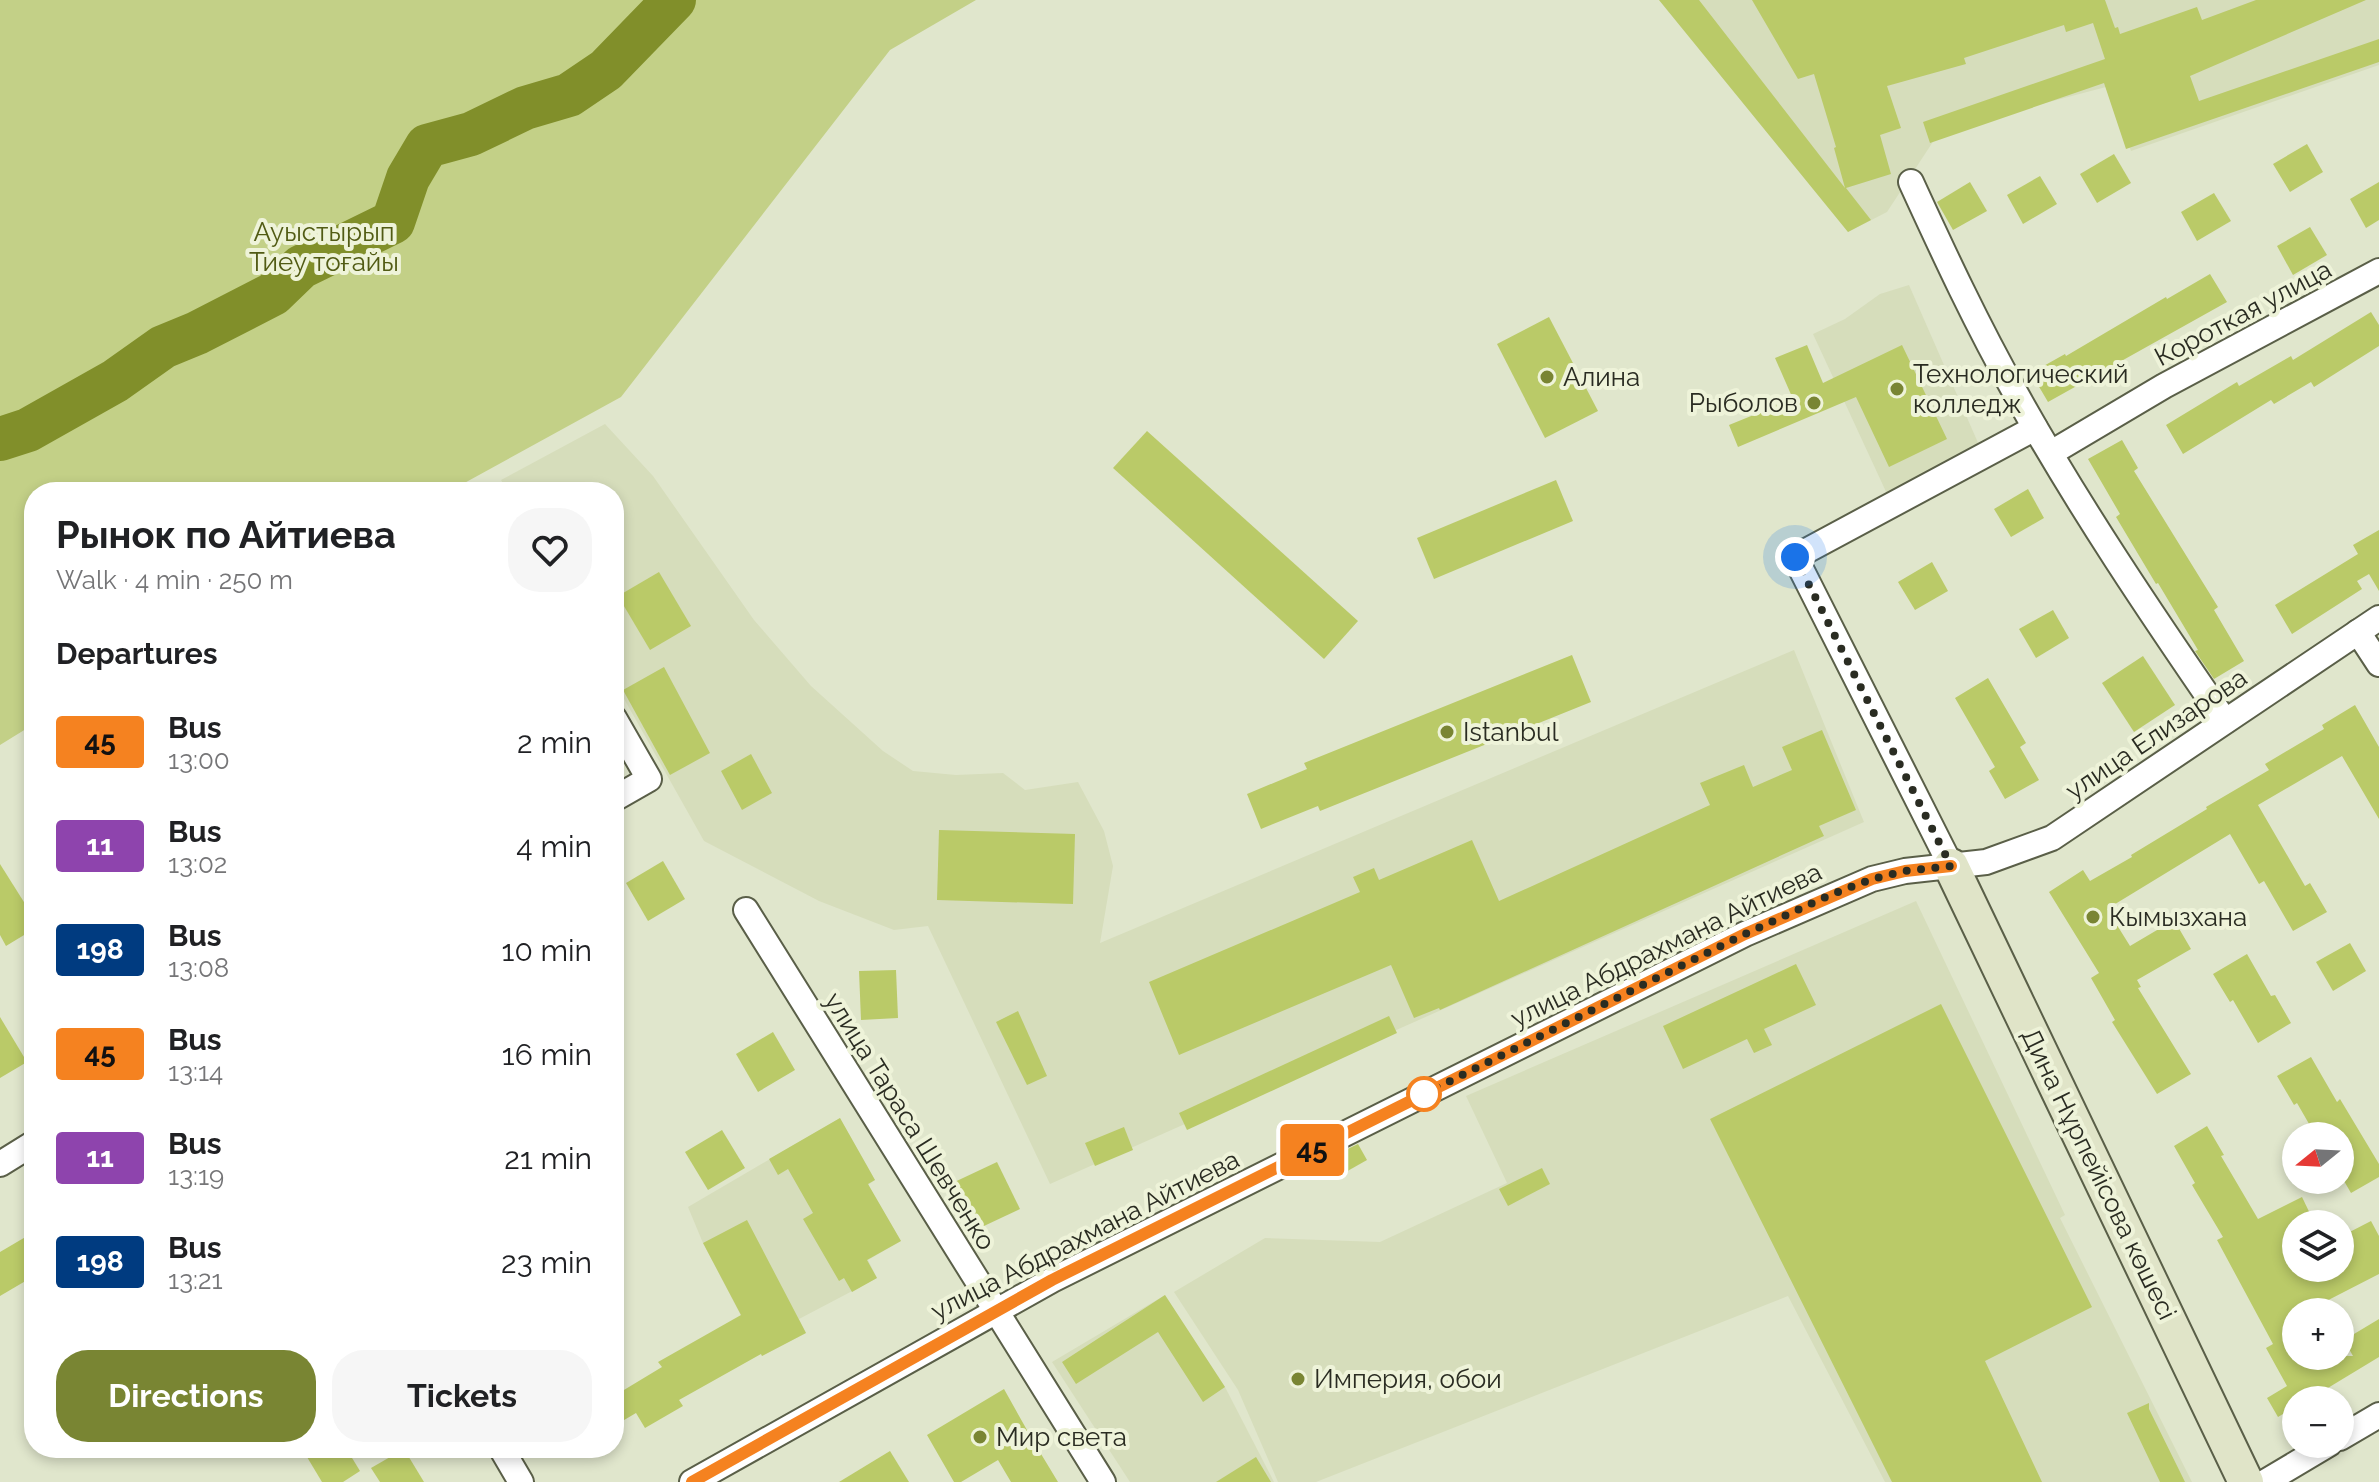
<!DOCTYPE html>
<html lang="en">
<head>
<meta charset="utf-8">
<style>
  body { margin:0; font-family:Raleway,sans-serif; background:#f6f6f6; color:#202124; height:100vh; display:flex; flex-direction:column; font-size:30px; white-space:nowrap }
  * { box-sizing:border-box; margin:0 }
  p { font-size:26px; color:#757577 }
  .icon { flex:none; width:44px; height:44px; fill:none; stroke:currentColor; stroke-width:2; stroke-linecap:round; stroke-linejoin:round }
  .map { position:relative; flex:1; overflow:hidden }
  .panel { position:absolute; left:24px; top:482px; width:600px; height:976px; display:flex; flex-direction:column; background:#fff; border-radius:32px; box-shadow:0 4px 12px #0003 }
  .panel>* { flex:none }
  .badge { padding:0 16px; border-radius:6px; font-size:28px; line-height:52px }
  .needle { width:52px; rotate:252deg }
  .controls { position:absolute; left:2282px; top:1122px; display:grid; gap:16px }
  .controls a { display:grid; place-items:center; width:72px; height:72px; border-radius:50%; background:#fff; box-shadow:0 4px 12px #0003; font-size:40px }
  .you { position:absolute; width:40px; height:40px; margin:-20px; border:6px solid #fff; border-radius:50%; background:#1a73e8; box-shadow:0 0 0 12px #1a73e833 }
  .map>.badge { position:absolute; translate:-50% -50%; box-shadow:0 0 0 4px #fff }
  h2 { padding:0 32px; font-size:30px; line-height:72px }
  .round { display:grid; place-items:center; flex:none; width:84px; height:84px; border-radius:32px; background:#f6f6f6 }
  .summary { display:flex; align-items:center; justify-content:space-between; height:136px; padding:0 32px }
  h1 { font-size:38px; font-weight:700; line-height:60px }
  .primary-button { display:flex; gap:16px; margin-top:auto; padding:16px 32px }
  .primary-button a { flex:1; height:92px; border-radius:32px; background:#798533; color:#fff; font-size:32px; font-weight:700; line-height:92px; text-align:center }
  .primary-button a+a { background:#f6f6f6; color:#202124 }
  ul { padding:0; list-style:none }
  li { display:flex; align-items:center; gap:24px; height:104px; padding:0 32px }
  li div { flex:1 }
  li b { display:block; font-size:30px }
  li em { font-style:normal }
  li .badge { min-width:88px; font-weight:700; text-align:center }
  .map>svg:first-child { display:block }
  .built { fill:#d6ddbb }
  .green { fill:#c3d087 }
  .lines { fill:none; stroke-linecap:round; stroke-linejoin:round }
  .river { stroke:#818f2a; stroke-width:44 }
  .building { fill:#baca68 }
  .street-casing { stroke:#5a5f48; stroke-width:28 }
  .secondary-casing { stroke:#5a5f48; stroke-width:38 }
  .street { stroke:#fff; stroke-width:24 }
  .secondary { stroke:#e0e4c8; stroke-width:34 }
  .line-casing { stroke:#fff; stroke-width:18 }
  .line { stroke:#f58220; stroke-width:12 }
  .walk { stroke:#2a2c22; stroke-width:8; stroke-dasharray:0 14.4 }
  .poi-dot { fill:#798533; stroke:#eef3d9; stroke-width:3 }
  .stop-dot { fill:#fff; stroke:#f58220; stroke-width:4 }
  .labels { text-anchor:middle; stroke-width:8; stroke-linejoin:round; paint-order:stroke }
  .park-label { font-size:26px; fill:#515b14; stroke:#eef3d9 }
  .street-label { font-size:26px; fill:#2a2c22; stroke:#eef3d9 }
  .poi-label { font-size:26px; fill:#2a2c22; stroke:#eef3d9; text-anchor:start }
</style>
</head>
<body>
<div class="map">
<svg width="2379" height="1482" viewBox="0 0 2379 1482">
  <rect width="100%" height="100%" fill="#e0e6cc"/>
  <!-- built -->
  <g class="built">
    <path d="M 1659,0 L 2379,0 L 2379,65 L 2131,151 L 2106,87 L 1940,131 L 1887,212 L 1848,232 Z"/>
    <path d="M 1909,285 L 1979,445 L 1888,496 L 1813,334 L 1845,319 L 1880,294 Z"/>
    <path d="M 605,424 L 653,476 L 754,620 L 811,686 L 883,751 L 913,771 L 956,775 L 1003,773 L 1025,790 L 1078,782 L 1104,831 L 1113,866 L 1100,943 L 1794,650 L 1864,822 L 1050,1184 L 928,926 L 894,930 L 819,901 L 704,841 L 614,681 L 614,492 L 508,492 L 501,480 Z"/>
    <path d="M 1916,901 L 2065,1215 L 2060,1218 L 2192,1482 L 1885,1482 L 1788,1296 L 1316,1482 L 1278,1482 L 1238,1390 L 1174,1292 L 1265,1238 L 1380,1242 L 1507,1183 L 1466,1096 Z"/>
    <path d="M 840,1118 L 875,1180 L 868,1185 L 901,1241 L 868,1260 L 877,1278 L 799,1319 L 806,1333 L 762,1356 L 703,1243 L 688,1207 Z"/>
    <path d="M 1165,1295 L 1225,1387 L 1274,1482 L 1130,1482 L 1052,1362 Z"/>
  </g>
  <!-- green -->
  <path class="green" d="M 0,0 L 976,0 L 890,50 L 621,397 L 448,492 L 34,492 L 34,724 L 0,745 Z"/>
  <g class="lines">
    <!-- river -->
    <path class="river" d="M 0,439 L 28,430 L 115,381 L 163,347 L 197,333 L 273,294 L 301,267 L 393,222 L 408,178 L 427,146 L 471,134 L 525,108 L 569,95 L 606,70 L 674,0"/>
  </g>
  <!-- building -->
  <g class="building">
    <path d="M 1659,0 L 1699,0 L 1845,188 L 1834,148 L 1836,147 L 1814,74 L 1798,79 L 1752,0 L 2105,0 L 2115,28 L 2118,27 L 2120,34 L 2197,7 L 2202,20 L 2256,0 L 2366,0 L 2190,76 L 2199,101 L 2379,39 L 2379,62 L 2126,149 L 2104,83 L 1930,143 L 1923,122 L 2105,59 L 2093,23 L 2066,32 L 2064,25 L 1964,58 L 1966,64 L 1887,86 L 1901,128 L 1880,135 L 1891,174 L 1846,188 L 1871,220 L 1848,232 Z"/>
    <path d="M 2307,144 L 2323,172 L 2290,192 L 2273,164 Z"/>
    <path d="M 2114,154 L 2131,183 L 2097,203 L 2080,174 Z"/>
    <path d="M 2040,176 L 2057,204 L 2023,224 L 2007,195 Z"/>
    <path d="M 1970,182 L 1987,211 L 1953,230 L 1937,202 Z"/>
    <path d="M 2379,182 L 2379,220 L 2366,228 L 2350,199 Z"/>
    <path d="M 2214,193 L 2231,221 L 2197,241 L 2181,212 Z"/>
    <path d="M 2310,227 L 2327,255 L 2293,275 L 2277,246 Z"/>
    <path d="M 2210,274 L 2227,302 L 2048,402 L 2031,373 L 2065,354 L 2066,356 L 2166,297 L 2167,299 Z"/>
    <path d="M 2371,312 L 2379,325 L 2379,346 L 2314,387 L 2311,382 L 2274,404 L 2271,400 L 2183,454 L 2166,425 L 2237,382 L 2239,386 L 2291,356 L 2293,360 Z"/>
    <path d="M 1549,317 L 1598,411 L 1545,438 L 1497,344 Z"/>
    <path d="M 1807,345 L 1823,383 L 1902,345 L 1947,439 L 1889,467 L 1856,397 L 1738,447 L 1729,425 L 1793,399 L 1775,358 Z"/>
    <path d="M 1147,431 L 1358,621 L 1324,659 L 1113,468 Z"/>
    <path d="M 2122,440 L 2138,468 L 2134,471 L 2218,607 L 2214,610 L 2244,661 L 2214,679 L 2195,651 L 2198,650 L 2158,583 L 2156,584 L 2116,517 L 2120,514 L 2088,459 Z"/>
    <path d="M 1556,480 L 1573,521 L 1434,579 L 1417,538 Z"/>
    <path d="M 2028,489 L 2044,518 L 2011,537 L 1994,509 Z"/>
    <path d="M 2379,530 L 2379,591 L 2369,574 L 2357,581 L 2362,589 L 2292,634 L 2275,605 L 2358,554 L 2353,545 Z"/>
    <path d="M 1932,562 L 1948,591 L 1915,610 L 1898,582 Z"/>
    <path d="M 659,572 L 691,626 L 650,650 L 618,596 Z"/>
    <path d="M 2053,610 L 2069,638 L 2036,658 L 2019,629 Z"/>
    <path d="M 1572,655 L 1591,702 L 1320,811 L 1318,806 L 1261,829 L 1247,794 L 1307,769 L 1304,763 Z"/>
    <path d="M 2143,656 L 2175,705 L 2134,732 L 2102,683 Z"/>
    <path d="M 664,667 L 710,753 L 670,775 L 623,690 Z"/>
    <path d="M 1988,678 L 2026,743 L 2020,747 L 2039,780 L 2005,799 L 1989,771 L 1995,767 L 1955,698 Z"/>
    <path d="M 2355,705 L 2379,747 L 2379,819 L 2342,756 L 2258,805 L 2305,886 L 2310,883 L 2327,912 L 2293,931 L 2264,881 L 2259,884 L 2230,834 L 2107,909 L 2130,946 L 2174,920 L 2191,949 L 2137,980 L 2141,987 L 2138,988 L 2191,1074 L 2157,1094 L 2112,1022 L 2115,1020 L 2091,978 L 2099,973 L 2049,892 L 2083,870 L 2090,881 L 2132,857 L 2131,855 L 2207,809 L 2206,807 L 2269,770 L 2265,764 L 2324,729 L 2322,725 Z"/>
    <path d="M 1822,730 L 1856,810 L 1819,826 L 1824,836 L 1440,1010 L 1439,1008 L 1414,1018 L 1391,965 L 1179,1055 L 1149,982 L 1360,892 L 1353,877 L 1374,868 L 1379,880 L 1472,840 L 1499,901 L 1710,805 L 1700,783 L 1744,765 L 1753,787 L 1792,770 L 1782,747 Z"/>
    <path d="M 751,754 L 772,793 L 742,810 L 721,771 Z"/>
    <path d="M 939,830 L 1075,834 L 1073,904 L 937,900 Z"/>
    <path d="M 663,861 L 685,899 L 648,921 L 626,883 Z"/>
    <path d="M 0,864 L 34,918 L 34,929 L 6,946 L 0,935 Z"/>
    <path d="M 2350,943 L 2366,971 L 2333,991 L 2316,962 Z"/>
    <path d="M 2247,954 L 2271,996 L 2275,995 L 2291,1023 L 2258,1043 L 2233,1000 L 2230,1002 L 2213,974 Z"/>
    <path d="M 1796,964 L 1816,1005 L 1764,1029 L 1772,1045 L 1754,1053 L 1747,1039 L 1683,1069 L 1663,1026 Z"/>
    <path d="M 896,970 L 898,1018 L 861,1020 L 859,971 Z"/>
    <path d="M 1941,1004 L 2092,1307 L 1985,1361 L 2042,1482 L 1892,1482 L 1710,1119 Z"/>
    <path d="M 1018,1011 L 1047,1076 L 1027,1085 L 996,1022 Z"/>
    <path d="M 1389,1016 L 1397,1033 L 1187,1130 L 1179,1113 Z"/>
    <path d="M 0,1017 L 27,1062 L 0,1078 Z"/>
    <path d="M 773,1032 L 795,1070 L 758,1092 L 736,1054 Z"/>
    <path d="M 2311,1057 L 2337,1102 L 2340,1099 L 2379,1164 L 2379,1177 L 2351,1193 L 2340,1174 L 2340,1136 L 2316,1136 L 2297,1103 L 2294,1105 L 2277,1076 Z"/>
    <path d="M 840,1118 L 875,1180 L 868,1184 L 901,1241 L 867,1260 L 877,1278 L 852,1292 L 844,1278 L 839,1281 L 803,1219 L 813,1213 L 788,1169 L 778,1175 L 769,1159 Z"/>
    <path d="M 2207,1126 L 2224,1155 L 2221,1156 L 2258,1219 L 2302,1197 L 2315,1224 L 2296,1224 L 2296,1268 L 2340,1268 L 2340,1237 L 2371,1221 L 2379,1236 L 2379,1274 L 2305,1312 L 2296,1312 L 2296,1356 L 2353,1356 L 2344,1340 L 2379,1319 L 2379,1357 L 2308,1400 L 2296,1400 L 2296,1406 L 2278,1417 L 2267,1398 L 2287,1386 L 2266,1348 L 2273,1344 L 2217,1240 L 2223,1237 L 2192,1185 L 2195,1183 L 2174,1146 Z"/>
    <path d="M 1124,1127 L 1133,1150 L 1095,1166 L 1085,1143 Z"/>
    <path d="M 722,1130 L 745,1168 L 708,1190 L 685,1152 Z"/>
    <path d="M 1358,1144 L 1367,1160 L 1344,1173 L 1335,1155 Z"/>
    <path d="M 997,1162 L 1020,1209 L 969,1233 L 946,1186 Z"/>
    <path d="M 1542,1168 L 1550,1184 L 1508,1206 L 1499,1189 Z"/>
    <path d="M 747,1220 L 806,1333 L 762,1356 L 761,1354 L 679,1400 L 683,1406 L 645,1428 L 636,1413 L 614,1426 L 614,1396 L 662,1367 L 658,1362 L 741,1315 L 703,1243 Z"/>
    <path d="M 34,1232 L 34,1276 L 0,1296 L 0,1252 Z"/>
    <path d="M 1165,1295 L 1225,1387 L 1203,1402 L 1158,1332 L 1076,1384 L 1062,1362 Z"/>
    <path d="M 1004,1389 L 1032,1439 L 1058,1482 L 1011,1482 L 998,1460 L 961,1482 L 954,1482 L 927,1435 Z"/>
    <path d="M 2149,1403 L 2149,1409 L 2185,1482 L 2160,1482 L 2127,1413 Z"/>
    <path d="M 322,1448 L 346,1448 L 360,1471 L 343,1482 L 322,1482 L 307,1457 Z"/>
    <path d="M 404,1449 L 424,1482 L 380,1482 L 371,1468 Z"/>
    <path d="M 890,1451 L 909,1482 L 839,1482 Z"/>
    <path d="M 1256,1457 L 1271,1482 L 1216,1482 Z"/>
  </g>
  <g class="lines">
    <defs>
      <g id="street">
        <path d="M 1911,182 C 1944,254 1977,325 2016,394 C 2079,507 2152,615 2225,721"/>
        <path d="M 2051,453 L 2164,386 L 2379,271"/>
        <path d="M 2358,632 L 2379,664"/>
        <path d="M 614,718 L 649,779 L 614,799"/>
        <path d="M 1951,866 L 1795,557 L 2035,428"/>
        <path d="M 746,910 L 1103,1482"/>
        <path d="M 0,1164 L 34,1143"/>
        <path d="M 2340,1438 L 2379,1415"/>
        <path d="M 501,1448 L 521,1482"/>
        <path d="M 692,1482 L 1052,1280 L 1745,934 L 1872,879 L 1905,871 L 1986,862 L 2052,838 L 2379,618"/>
        <path d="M 2265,1482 L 2329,1444"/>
      </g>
      <path id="secondary" d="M 1951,866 L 2246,1482"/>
    </defs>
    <!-- street casing -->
    <use href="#street" class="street-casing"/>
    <!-- secondary casing -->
    <use href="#secondary" class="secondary-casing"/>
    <!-- street -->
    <use href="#street" class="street"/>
    <!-- secondary -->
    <use href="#secondary" class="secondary"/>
  </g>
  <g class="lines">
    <defs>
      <path id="line" d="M 692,1482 L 1052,1280 L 1745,934 L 1872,879 L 1905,871 L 1951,866"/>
    </defs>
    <!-- line casing -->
    <use href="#line" class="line-casing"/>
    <!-- line -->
    <use href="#line" class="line"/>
    <!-- walk -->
    <path class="walk" d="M 1424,1094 L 1745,934 L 1830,895 L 1872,879 L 1905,871 L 1951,866 L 1795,557"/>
  </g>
  <!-- markers -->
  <g class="poi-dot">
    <circle cx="1547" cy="377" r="8"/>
    <circle cx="1897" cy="389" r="8"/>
    <circle cx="1814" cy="403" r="8"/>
    <circle cx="1447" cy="732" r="8"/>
    <circle cx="2093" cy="917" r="8"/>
    <circle cx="1298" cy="1379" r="8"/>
    <circle cx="980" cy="1437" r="8"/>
  </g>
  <circle class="stop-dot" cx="1424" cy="1094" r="16"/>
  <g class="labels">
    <!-- park labels -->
    <g class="park-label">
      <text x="324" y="241">Ауыстырып<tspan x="324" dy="30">Тиеу тоғайы</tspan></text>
    </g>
    <!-- street labels -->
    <g class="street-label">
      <text transform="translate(2243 313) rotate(-28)" y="9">Короткая улица</text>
      <text transform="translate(2156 734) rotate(-34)" y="9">улица Елизарова</text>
      <text transform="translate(1666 945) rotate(-26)" y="9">улица Абдрахмана Айтиева</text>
      <text transform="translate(910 1121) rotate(58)" y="9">улица Тараса Шевченко</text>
      <text transform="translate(2099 1174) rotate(64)" y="9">Дина Нұрпейісова көшесі</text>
      <text transform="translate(1085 1235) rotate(-27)" y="9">улица Абдрахмана Айтиева</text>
    </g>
    <!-- poi labels -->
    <g class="poi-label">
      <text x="1913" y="383">Технологический<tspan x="1913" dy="30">колледж</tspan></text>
      <text x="1563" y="386">Алина</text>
      <text x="1798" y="412" text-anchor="end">Рыболов</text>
      <text x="1463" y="741">Istanbul</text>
      <text x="2109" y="926">Кымызхана</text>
      <text x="1314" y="1388">Империя, обои</text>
      <text x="996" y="1446">Мир света</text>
    </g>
  </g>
</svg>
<div class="controls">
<a><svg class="needle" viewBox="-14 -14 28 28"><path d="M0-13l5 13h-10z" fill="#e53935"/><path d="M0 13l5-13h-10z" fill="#757577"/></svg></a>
<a><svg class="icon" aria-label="layers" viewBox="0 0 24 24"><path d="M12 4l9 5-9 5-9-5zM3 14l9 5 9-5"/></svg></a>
<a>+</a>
<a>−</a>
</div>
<div class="you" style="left:1795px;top:557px"></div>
<b class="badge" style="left:1312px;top:1150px;background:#f58220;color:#111">45</b>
<section class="panel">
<div class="summary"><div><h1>Рынок по Айтиева</h1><p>Walk · 4 min · 250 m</p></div><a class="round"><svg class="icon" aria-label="heart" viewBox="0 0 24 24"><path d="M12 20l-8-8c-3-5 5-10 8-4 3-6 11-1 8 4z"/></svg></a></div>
<h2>Departures</h2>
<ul>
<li><span class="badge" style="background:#f58220;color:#111">45</span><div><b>Bus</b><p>13:00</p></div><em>2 min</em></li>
<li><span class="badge" style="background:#8e44ad;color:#fff">11</span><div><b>Bus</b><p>13:02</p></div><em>4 min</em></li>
<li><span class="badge" style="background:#003b80;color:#fff">198</span><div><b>Bus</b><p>13:08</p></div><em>10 min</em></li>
<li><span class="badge" style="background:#f58220;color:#111">45</span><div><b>Bus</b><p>13:14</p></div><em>16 min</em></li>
<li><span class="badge" style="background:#8e44ad;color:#fff">11</span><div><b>Bus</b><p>13:19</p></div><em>21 min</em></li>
<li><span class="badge" style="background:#003b80;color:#fff">198</span><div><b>Bus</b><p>13:21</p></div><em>23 min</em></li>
</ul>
<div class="primary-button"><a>Directions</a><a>Tickets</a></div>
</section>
</div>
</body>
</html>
